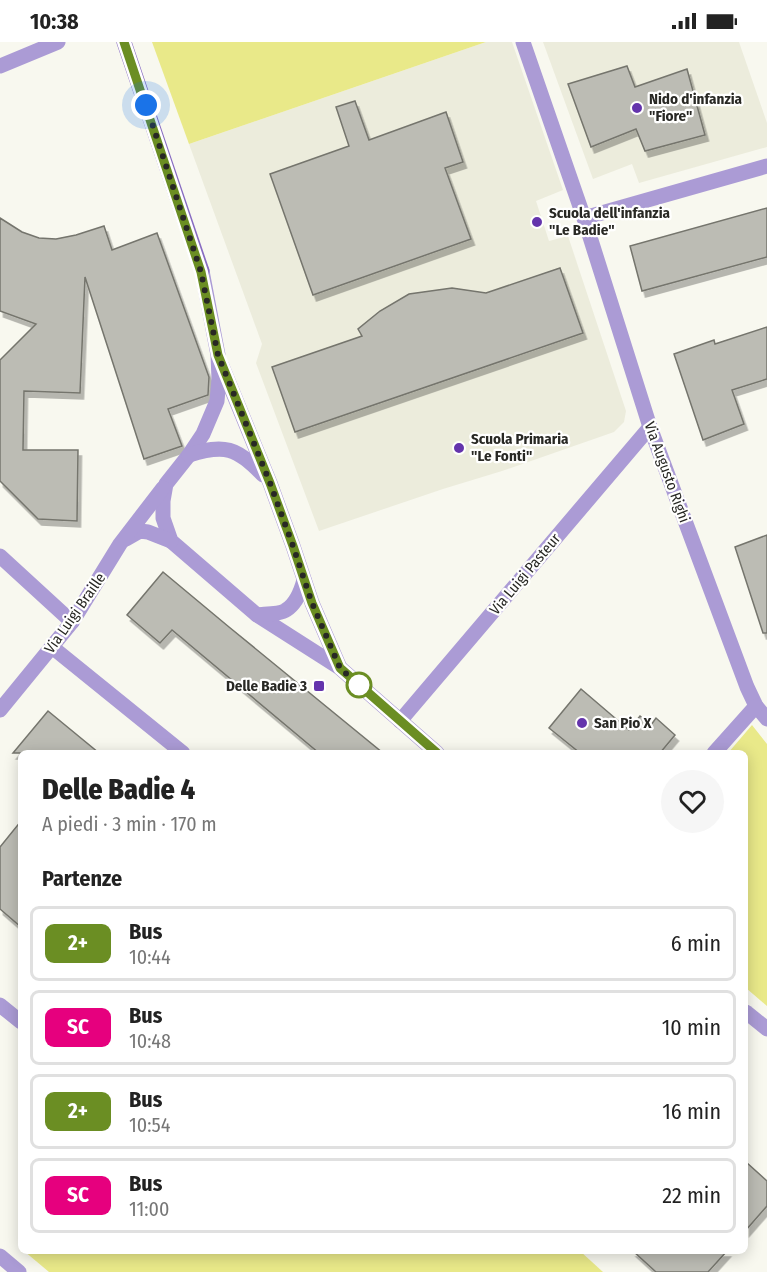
<!DOCTYPE html>
<html lang="it">
<head>
<meta charset="utf-8">
<style>
  body { margin:0; font-family:"Fira Sans Condensed",sans-serif; background:#f6f6f6; color:#222; height:100vh; display:flex; flex-direction:column; font-size:22px; white-space:nowrap }
  * { box-sizing:border-box; margin:0 }
  p { font-size:20px; color:#767676 }
  .icon { flex:none; width:33px; height:33px; fill:none; stroke:currentColor; stroke-width:2; stroke-linecap:round; stroke-linejoin:round }
  .map { position:relative; flex:1; overflow:hidden }
  .side { position:absolute; left:18px; top:708px; width:730px; height:504px; display:flex; flex-direction:column; background:#fff; border-radius:9px; box-shadow:0 3px 15px #0003 }
  .side>* { flex:none }
  .badge { padding:0 12px; border-radius:9px; font-size:21px; line-height:39px }
  .you { position:absolute; width:30px; height:30px; margin:-15px; border:4px solid #fff; border-radius:50%; background:#1a73e8; box-shadow:0 0 0 9px #1a73e833 }
  .map>.badge { position:absolute; translate:-50% -50%; box-shadow:0 0 0 3px #fff }
  h2 { padding:0 24px; font-size:22px; line-height:54px }
  .round { display:grid; place-items:center; flex:none; width:63px; height:63px; border-radius:32px; background:#f6f6f6 }
  .summary { display:flex; align-items:center; justify-content:space-between; height:102px; padding:0 24px }
  h1 { font-size:28px; font-weight:800; line-height:45px }
  ul { padding:0; list-style:none }
  li { display:flex; align-items:center; gap:18px; height:75px; margin:0 12px 9px; padding:0 12px; border:3px solid #e0e0e0; border-radius:9px }
  li div { flex:1 }
  li b { display:block; font-size:22px }
  li em { font-style:normal }
  li .badge { min-width:66px; font-weight:700; text-align:center }
  .status { display:flex; justify-content:space-between; align-items:center; height:42px; padding:0 30px; background:#fff; direction:ltr }
  .status svg { height:16px; fill:currentColor }
  .map>svg:first-child { display:block }
  .built { fill:#ececdc }
  .green { fill:#e9e989 }
  .building { fill:#bcbcb4; stroke:#75756d; stroke-width:1.5; filter:url(#shadow) }
  .lines { fill:none; stroke-linecap:round; stroke-linejoin:round }
  .street { stroke:#ab9bd5; stroke-width:15 }
  .secondary { stroke:#886cc1; stroke-width:15 }
  .line-casing { stroke:#fff; stroke-width:14 }
  .line { stroke:#6b8e23; stroke-width:9 }
  .walk { stroke:#282824; stroke-width:6; stroke-dasharray:0 10.8 }
  .poi-dot { fill:#6434ac; stroke:#fffffe; stroke-width:2 }
  .stop-dot { fill:#fff; stroke:#6b8e23; stroke-width:3 }
  .labels { text-anchor:middle; stroke-width:4.5; stroke-linejoin:round; paint-order:stroke }
  .poi-label { font-size:15px; font-weight:bold; fill:#282824; stroke:#fffffe; text-anchor:start }
  .street-label { font-size:15px; fill:#282824; stroke:#fffffe }
</style>
</head>
<body>
<div class="status"><b>10:38</b><svg viewBox="0 0 49 12"><path d="M0 12V9h3v3zM5 12V6h3v6zM10 12V3h3v9zM15 12V0h3v12zM26 1h20v11H26zM47 4h2v5h-2z"/></svg></div>
<div class="map">
<svg width="767" height="1230" viewBox="0 0 767 1230">
  <defs>
    <filter id="shadow"><feDropShadow dx="3.5" dy="6" stdDeviation="0" flood-color="#0004"/></filter>
  </defs>
  <rect width="100%" height="100%" fill="#f8f8ef"/>
  <!-- built -->
  <g class="built">
    <path d="M 486,0 L 512,0 L 563,148 L 536,159 L 549,199 L 568,194 L 626,369 L 624,380 L 614,390 L 502,429 L 443,447 L 319,489 L 256,321 L 262,302 L 189,102 Z"/>
    <path d="M 543,0 L 739,0 L 767,81 L 767,105 L 639,141 L 632,122 L 593,137 Z"/>
  </g>
  <!-- green -->
  <g class="green">
    <path d="M 152,0 L 486,0 L 189,102 Z"/>
    <path d="M 752,683 L 767,702 L 767,964 L 746,946 L 746,711 L 728,711 Z"/>
    <path d="M 24,1209 L 580,1209 L 603,1230 L 49,1230 Z"/>
  </g>
  <!-- building -->
  <g class="building">
    <path d="M 627,24 L 635,45 L 687,27 L 705,93 L 645,109 L 636,87 L 591,105 L 568,42 Z"/>
    <path d="M 355,59 L 369,98 L 446,70 L 463,120 L 445,126 L 471,197 L 313,253 L 270,132 L 349,104 L 336,65 Z"/>
    <path d="M 767,166 L 767,215 L 642,249 L 630,204 Z"/>
    <path d="M 0,176 L 22,190 L 39,196 L 56,197 L 76,193 L 104,184 L 112,208 L 157,191 L 209,335 L 208,353 L 168,367 L 182,404 L 144,417 L 85,235 L 80,351 L 24,349 L 23,408 L 78,408 L 77,479 L 38,477 L 0,439 L 0,318 L 36,282 L 0,269 Z"/>
    <path d="M 560,226 L 583,291 L 295,390 L 272,325 L 362,294 L 358,287 L 380,269 L 409,252 L 452,246 L 486,251 Z"/>
    <path d="M 767,285 L 767,337 L 732,348 L 744,382 L 703,398 L 674,312 L 714,298 L 715,302 Z"/>
    <path d="M 767,493 L 767,591 L 763,591 L 735,505 Z"/>
    <path d="M 163,530 L 229,585 L 383,711 L 319,711 L 172,588 L 160,601 L 127,573 Z"/>
    <path d="M 581,647 L 629,688 L 640,674 L 651,683 L 656,676 L 675,693 L 660,711 L 580,711 L 549,686 Z"/>
    <path d="M 48,669 L 99,711 L 13,711 Z"/>
    <path d="M 21,779 L 21,885 L 0,867 L 0,805 Z"/>
    <path d="M 746,1120 L 767,1139 L 767,1164 L 746,1188 Z"/>
    <path d="M 633,1209 L 727,1209 L 708,1230 L 656,1230 Z"/>
  </g>
  <g class="lines">
    <!-- street -->
    <g class="street">
      <path d="M 523,0 L 584,176"/>
      <path d="M 0,24 L 58,0"/>
      <path d="M 767,124 L 584,176 L 650,385 L 747,645 L 756,664 L 767,677"/>
      <path d="M 202,229 L 218,313 L 219,337 L 217,359 L 203,392 L 189,413 L 166,442 L 163,459 L 163,476 L 171,499 L 257,573 L 340,626 L 437,711"/>
      <path d="M 222,324 L 270,441 L 293,504 L 312,561 L 340,626"/>
      <path d="M 189,413 C 224,402 237,405 263,433"/>
      <path d="M 126,497 L 140,489 L 148,490 L 171,499"/>
      <path d="M 0,514 L 72,580"/>
      <path d="M 257,573 C 264,572 281,572 286,568 C 296,562 301,549 304,538"/>
      <path d="M 52,605 L 183,711"/>
      <path d="M 0,668 L 72,580 L 120,502 L 163,446"/>
      <path d="M 400,679 L 650,385"/>
      <path d="M 714,711 L 756,664"/>
      <path d="M 0,963 L 21,980"/>
      <path d="M 746,970 L 767,987"/>
      <path d="M 0,1214 L 19,1230"/>
    </g>
    <!-- secondary -->
    <path class="secondary" d="M 124,0 L 202,229"/>
  </g>
  <g class="lines">
    <defs>
      <path id="line" d="M 124,0 L 201,230 L 218,313 L 270,441 L 293,504 L 312,561 L 340,626 L 437,711"/>
    </defs>
    <!-- line casing -->
    <use href="#line" class="line-casing"/>
    <!-- line -->
    <use href="#line" class="line"/>
    <!-- walk -->
    <path class="walk" d="M 146,63 L 201,230 L 218,313 L 270,441 L 293,504 L 312,561 L 340,626 L 364,648 L 359,643"/>
  </g>
  <!-- markers -->
  <g class="poi-dot">
    <circle cx="637" cy="66" r="6"/>
    <circle cx="537" cy="180" r="6"/>
    <circle cx="459" cy="406" r="6"/>
    <rect x="313" y="638" width="12" height="12" rx="3"/>
    <circle cx="582" cy="681" r="6"/>
  </g>
  <circle class="stop-dot" cx="359" cy="643" r="12"/>
  <g class="labels">
    <!-- poi labels -->
    <g class="poi-label">
      <text x="649" y="62">Nido d'infanzia<tspan x="649" dy="17">"Fiore"</tspan></text>
      <text x="549" y="176">Scuola dell'infanzia<tspan x="549" dy="17">"Le Badie"</tspan></text>
      <text x="471" y="402">Scuola Primaria<tspan x="471" dy="17">"Le Fonti"</tspan></text>
      <text x="307" y="649" text-anchor="end">Delle Badie 3</text>
      <text x="594" y="686">San Pio X</text>
    </g>
    <!-- street labels -->
    <g class="street-label">
      <text transform="translate(667 430) rotate(70)" y="5">Via Augusto Righi</text>
      <text transform="translate(525 532) rotate(-50)" y="5">Via Luigi Pasteur</text>
      <text transform="translate(75 571) rotate(-55)" y="5">Via Luigi Braille</text>
    </g>
  </g>
</svg>
<div class="you" style="left:146px;top:63px"></div>
<section class="side">
<div class="summary"><div><h1>Delle Badie 4</h1><p>A piedi · 3 min · 170 m</p></div><a class="round"><svg class="icon" aria-label="heart" viewBox="0 0 24 24"><path d="M12 20l-8-8c-3-5 5-10 8-4 3-6 11-1 8 4z"/></svg></a></div>
<h2>Partenze</h2>
<ul>
<li><span class="badge" style="background:#6b8e23;color:#fff">2+</span><div><b>Bus</b><p>10:44</p></div><em>6 min</em></li>
<li><span class="badge" style="background:#e6007e;color:#fff">SC</span><div><b>Bus</b><p>10:48</p></div><em>10 min</em></li>
<li><span class="badge" style="background:#6b8e23;color:#fff">2+</span><div><b>Bus</b><p>10:54</p></div><em>16 min</em></li>
<li><span class="badge" style="background:#e6007e;color:#fff">SC</span><div><b>Bus</b><p>11:00</p></div><em>22 min</em></li>
</ul>
</section>
</div>
</body>
</html>
